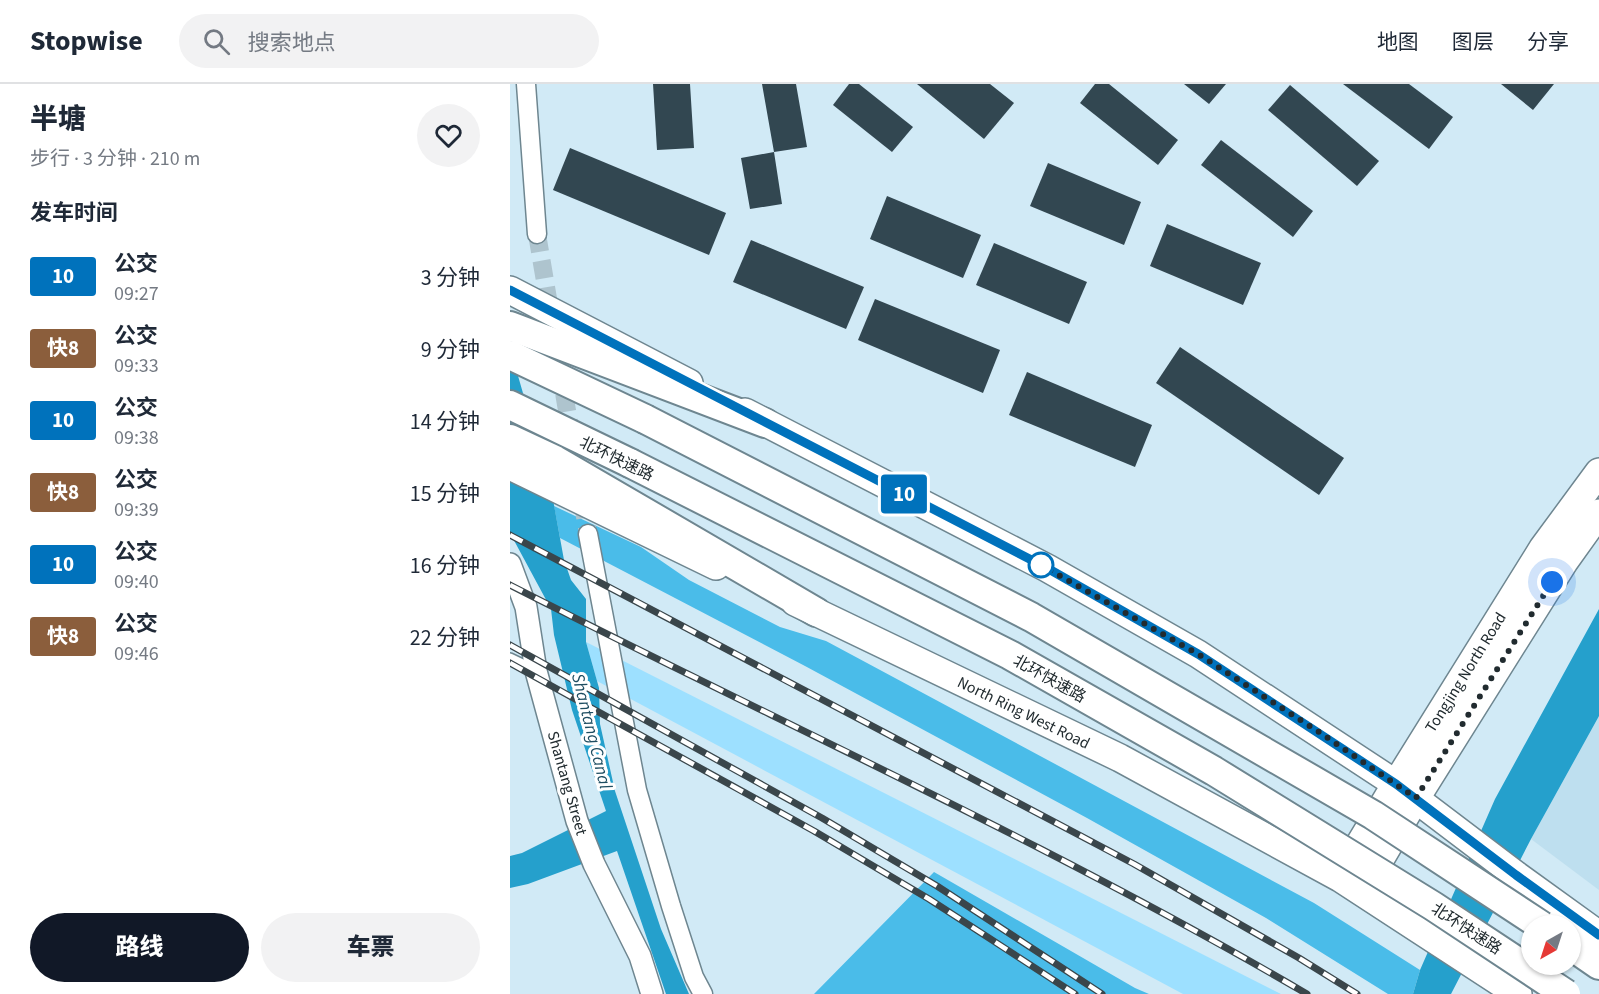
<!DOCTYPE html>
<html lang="zh">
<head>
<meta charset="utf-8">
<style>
  body { margin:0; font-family:"Source Sans 3","Noto Sans SC",sans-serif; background:#f2f2f3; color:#1f2937; height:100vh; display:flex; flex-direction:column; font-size:22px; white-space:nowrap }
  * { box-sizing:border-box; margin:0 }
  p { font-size:20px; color:#747a83 }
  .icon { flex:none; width:33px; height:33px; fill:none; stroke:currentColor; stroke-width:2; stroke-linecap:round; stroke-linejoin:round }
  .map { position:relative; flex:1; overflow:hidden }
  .details { display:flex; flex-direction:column; background:#fff; width:510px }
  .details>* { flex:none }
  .badge { padding:0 12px; border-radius:4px; font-size:21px; line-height:39px }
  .needle { width:39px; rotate:219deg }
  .buttons { position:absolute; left:1011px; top:831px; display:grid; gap:12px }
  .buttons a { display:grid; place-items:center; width:60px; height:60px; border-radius:50%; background:#fff; box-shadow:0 2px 4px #0004; font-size:30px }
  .you { position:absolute; width:30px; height:30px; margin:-15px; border:4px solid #fff; border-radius:50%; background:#1a73e8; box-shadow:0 0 0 9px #1a73e833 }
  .map>.badge { position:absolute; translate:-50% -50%; box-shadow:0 0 0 3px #fff }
  h2 { padding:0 30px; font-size:22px; line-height:54px }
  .round { display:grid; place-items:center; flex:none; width:63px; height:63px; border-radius:32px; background:#f2f2f3 }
  .summary { display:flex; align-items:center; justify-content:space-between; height:102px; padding:0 30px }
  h1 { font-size:28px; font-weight:800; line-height:45px }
  .cta { display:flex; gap:12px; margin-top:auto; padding:12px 30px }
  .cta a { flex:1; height:69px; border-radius:36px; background:#111827; color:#fff; font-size:24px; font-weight:800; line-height:69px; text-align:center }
  .cta a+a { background:#f2f2f3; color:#1f2937 }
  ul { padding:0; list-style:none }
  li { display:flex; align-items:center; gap:18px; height:72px; padding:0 30px }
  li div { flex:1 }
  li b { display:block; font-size:22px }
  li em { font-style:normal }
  li .badge { min-width:66px; font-weight:700; text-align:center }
  header { display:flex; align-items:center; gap:36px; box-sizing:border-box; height:84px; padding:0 30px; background:#fff; border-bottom:2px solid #e0e1e3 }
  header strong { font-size:28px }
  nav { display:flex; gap:33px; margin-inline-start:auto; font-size:21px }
  .search { width:420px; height:54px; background:#f2f2f3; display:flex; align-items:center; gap:15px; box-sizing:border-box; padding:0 21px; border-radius:33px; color:#747a83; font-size:22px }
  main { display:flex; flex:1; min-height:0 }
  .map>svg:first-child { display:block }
  .built { fill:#bedfef }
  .green { fill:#9de0ff }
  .forest { fill:#4abce9 }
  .water { fill:#25a0cc }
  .building { fill:#324751 }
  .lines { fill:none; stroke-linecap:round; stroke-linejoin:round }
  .minor-tunnel { stroke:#aec4ce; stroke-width:18; stroke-dasharray:18 9; stroke-linecap:butt }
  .service-casing { stroke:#6e8690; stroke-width:12 }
  .minor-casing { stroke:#6e8690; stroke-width:21 }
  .tertiary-casing { stroke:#6e8690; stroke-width:24 }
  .primary-casing { stroke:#6e8690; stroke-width:30 }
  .trunk-casing { stroke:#6e8690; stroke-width:32 }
  .service { stroke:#fff; stroke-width:9 }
  .minor { stroke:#fff; stroke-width:18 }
  .tertiary { stroke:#fff; stroke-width:21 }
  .primary { stroke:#fff; stroke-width:27 }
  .trunk { stroke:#fff; stroke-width:28 }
  .rail-casing { stroke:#3a464b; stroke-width:7 }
  .rail { stroke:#fff; stroke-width:4.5; stroke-dasharray:14; stroke-linecap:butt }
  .trunk-bridge-casing { stroke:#6e8690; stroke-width:32; stroke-linecap:butt }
  .trunk-bridge { stroke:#fff; stroke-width:28 }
  .line-casing { stroke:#fff; stroke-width:14 }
  .line { stroke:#0072bc; stroke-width:9 }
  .walk { stroke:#212b2f; stroke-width:6; stroke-dasharray:0 10.8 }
  .stop-dot { fill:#fff; stroke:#0072bc; stroke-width:3 }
  .labels { text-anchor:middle; stroke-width:6; stroke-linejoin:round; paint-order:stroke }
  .street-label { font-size:16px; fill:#212b2f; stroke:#fff }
  .water-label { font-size:18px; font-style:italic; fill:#1e4d61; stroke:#fff }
</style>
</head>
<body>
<header>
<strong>Stopwise</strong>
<div class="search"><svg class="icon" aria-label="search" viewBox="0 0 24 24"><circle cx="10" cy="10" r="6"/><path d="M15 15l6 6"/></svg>搜索地点</div>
<nav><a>地图</a><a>图层</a><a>分享</a></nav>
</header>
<main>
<section class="details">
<div class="summary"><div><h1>半塘</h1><p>步行 · 3 分钟 · 210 m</p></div><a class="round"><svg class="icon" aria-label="heart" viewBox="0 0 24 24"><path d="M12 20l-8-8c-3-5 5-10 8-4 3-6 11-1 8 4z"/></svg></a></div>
<h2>发车时间</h2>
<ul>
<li><span class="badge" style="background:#0072bc;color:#fff">10</span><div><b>公交</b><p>09:27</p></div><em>3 分钟</em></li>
<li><span class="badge" style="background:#8b5e3c;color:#fff">快8</span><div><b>公交</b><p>09:33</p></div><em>9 分钟</em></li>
<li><span class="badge" style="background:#0072bc;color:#fff">10</span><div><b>公交</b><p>09:38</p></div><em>14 分钟</em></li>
<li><span class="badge" style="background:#8b5e3c;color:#fff">快8</span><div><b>公交</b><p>09:39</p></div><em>15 分钟</em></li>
<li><span class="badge" style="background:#0072bc;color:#fff">10</span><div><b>公交</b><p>09:40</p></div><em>16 分钟</em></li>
<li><span class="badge" style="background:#8b5e3c;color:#fff">快8</span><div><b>公交</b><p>09:46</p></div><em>22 分钟</em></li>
</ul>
<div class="cta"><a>路线</a><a>车票</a></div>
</section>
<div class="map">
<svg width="1089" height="910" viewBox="0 0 1089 910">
  <rect width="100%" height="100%" fill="#d1eaf6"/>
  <!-- built -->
  <path class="built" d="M 1089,632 L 1089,806 L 1021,755 Z"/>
  <!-- green -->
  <path class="green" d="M 76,558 L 771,910 L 673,910 L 87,597 Z"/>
  <!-- forest -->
  <g class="forest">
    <path d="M 44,422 L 131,463 L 179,496 L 270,543 L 316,557 L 804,819 L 910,886 L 903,910 L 878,910 L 756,834 L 577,734 L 295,582 L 50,454 Z"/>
    <path d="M 424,788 L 625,904 L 639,910 L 304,910 Z"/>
  </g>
  <!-- water -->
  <g class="water">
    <path d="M 0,264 L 42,410 L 54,476 L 61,496 L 76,515 L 76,558 L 89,604 L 90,640 L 105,707 L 151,845 L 179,910 L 156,910 L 107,767 L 18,800 L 0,804 L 0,772 L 12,769 L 96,727 L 62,626 L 44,551 L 41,525 L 0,449 Z"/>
    <path d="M 1089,525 L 1089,632 L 1021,755 L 941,910 L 903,910 L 910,886 L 985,715 Z"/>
  </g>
  <!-- building -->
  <g class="building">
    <path d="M 143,0 L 180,0 L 184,64 L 147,66 Z"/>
    <path d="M 252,0 L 286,0 L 297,63 L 264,68 L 272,120 L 240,125 L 231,74 L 264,68 Z"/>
    <path d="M 339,0 L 349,0 L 403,43 L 382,68 L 323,21 Z"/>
    <path d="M 407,0 L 480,0 L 504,19 L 474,55 Z"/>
    <path d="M 585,0 L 599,0 L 668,56 L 648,81 L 570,19 Z"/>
    <path d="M 674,0 L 716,0 L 699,20 Z"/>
    <path d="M 833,0 L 899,0 L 943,33 L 919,65 Z"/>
    <path d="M 991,0 L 1044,0 L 1023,26 Z"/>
    <path d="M 780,1 L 869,77 L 847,102 L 758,26 Z"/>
    <path d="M 711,56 L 803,127 L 783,153 L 691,81 Z"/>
    <path d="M 60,64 L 216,129 L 199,171 L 43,106 Z"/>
    <path d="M 538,79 L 631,118 L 614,161 L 520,122 Z"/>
    <path d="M 377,112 L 471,151 L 453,194 L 360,155 Z"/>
    <path d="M 657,140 L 751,179 L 733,221 L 640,182 Z"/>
    <path d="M 241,156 L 354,203 L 336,245 L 223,198 Z"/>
    <path d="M 484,159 L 577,198 L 559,240 L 466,201 Z"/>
    <path d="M 365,215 L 490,266 L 473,309 L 348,256 Z"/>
    <path d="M 670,263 L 834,374 L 809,411 L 646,299 Z"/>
    <path d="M 517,288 L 642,341 L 625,383 L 499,331 Z"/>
  </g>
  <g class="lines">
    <!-- minor-tunnel -->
    <path class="minor-tunnel" d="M 27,150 L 78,450"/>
    <defs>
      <path id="service" d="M 0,574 L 25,586"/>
      <g id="minor">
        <path d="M 16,0 L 27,150"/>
        <path d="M 78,450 L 127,706 L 161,822 L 184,893 L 193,910"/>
      </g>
      <path id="tertiary" d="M 0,480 L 16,523 L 26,587 L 67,737 L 84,780 L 130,872 L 142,910"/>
      <g id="primary">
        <path d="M 0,206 L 179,299"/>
        <path d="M 235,328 L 537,484 L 688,570 L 886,700 L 1006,791 L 1089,851"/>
        <path d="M 0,382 L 206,482"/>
        <path d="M 285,518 L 610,674 L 830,794 L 1008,910"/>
        <path d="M 831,791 L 886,700 L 1033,464 L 1089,388"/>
        <path d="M 854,803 L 906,714 L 1054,478 L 1089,429"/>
      </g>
      <g id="trunk">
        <path d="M 0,242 L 255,339"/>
        <path d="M 0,271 L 135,335"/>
        <path d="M 0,321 L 120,379"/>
        <path d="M 0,355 L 45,376 L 306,528"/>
        <path d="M 1060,861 L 1089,881"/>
      </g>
    </defs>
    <!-- service casing -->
    <use href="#service" class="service-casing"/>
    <!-- minor casing -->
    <use href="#minor" class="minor-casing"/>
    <!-- tertiary casing -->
    <use href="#tertiary" class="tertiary-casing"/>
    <!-- primary casing -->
    <use href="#primary" class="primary-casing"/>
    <!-- trunk casing -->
    <use href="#trunk" class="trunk-casing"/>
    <!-- service -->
    <use href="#service" class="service"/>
    <!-- minor -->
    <use href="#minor" class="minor"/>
    <!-- tertiary -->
    <use href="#tertiary" class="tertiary"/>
    <!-- primary -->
    <use href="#primary" class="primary"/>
    <!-- trunk -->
    <use href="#trunk" class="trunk"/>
    <defs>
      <g id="rail">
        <path d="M 0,451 L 624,780 L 789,874 L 847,910"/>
        <path d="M 0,501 C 266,637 539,759 797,910"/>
        <path d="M 0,561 L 312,734 L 427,802 L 592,910"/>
        <path d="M 0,579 L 304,747 L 419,815 L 565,910"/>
      </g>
    </defs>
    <!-- rail casing -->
    <use href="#rail" class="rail-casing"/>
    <!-- rail -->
    <use href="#rail" class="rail"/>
    <defs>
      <g id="trunk-bridge">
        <path d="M 135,335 L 521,533 L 863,731 L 1032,842"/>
        <path d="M 120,379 L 500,571 L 704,687 L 923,822 L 1056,910"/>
      </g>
    </defs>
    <!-- trunk-bridge casing -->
    <use href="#trunk-bridge" class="trunk-bridge-casing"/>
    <!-- trunk-bridge -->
    <use href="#trunk-bridge" class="trunk-bridge"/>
  </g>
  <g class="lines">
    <defs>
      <path id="line" d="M 0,206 L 537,484 L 688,570 L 886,700 L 1006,791 L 1089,851"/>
    </defs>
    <!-- line casing -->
    <use href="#line" class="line-casing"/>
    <!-- line -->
    <use href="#line" class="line"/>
    <!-- walk -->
    <path class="walk" d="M 531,481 L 688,570 L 809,648 L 906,714 L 1042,498"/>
  </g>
  <!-- markers -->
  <circle class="stop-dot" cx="531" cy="481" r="12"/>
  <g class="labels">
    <!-- street labels -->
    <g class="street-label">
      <text transform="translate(107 374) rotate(26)" y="6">北环快速路</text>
      <text transform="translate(955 588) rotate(-58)" y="6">Tongjing North Road</text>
      <text transform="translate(540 594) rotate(29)" y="6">北环快速路</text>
      <text transform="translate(514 628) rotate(26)" y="6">North Ring West Road</text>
      <text transform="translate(58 699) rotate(74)" y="6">Shantang Street</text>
      <text transform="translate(957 844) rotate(33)" y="6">北环快速路</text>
    </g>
    <!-- water labels -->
    <g class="water-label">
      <text transform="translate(82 647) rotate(76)" y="6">Shantang Canal</text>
    </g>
  </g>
</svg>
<div class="buttons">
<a><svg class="needle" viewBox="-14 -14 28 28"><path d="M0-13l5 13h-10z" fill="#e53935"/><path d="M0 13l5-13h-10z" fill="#747a83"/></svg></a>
</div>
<div class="you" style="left:1042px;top:498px"></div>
<b class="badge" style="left:394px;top:410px;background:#0072bc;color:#fff">10</b>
</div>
</main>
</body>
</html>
